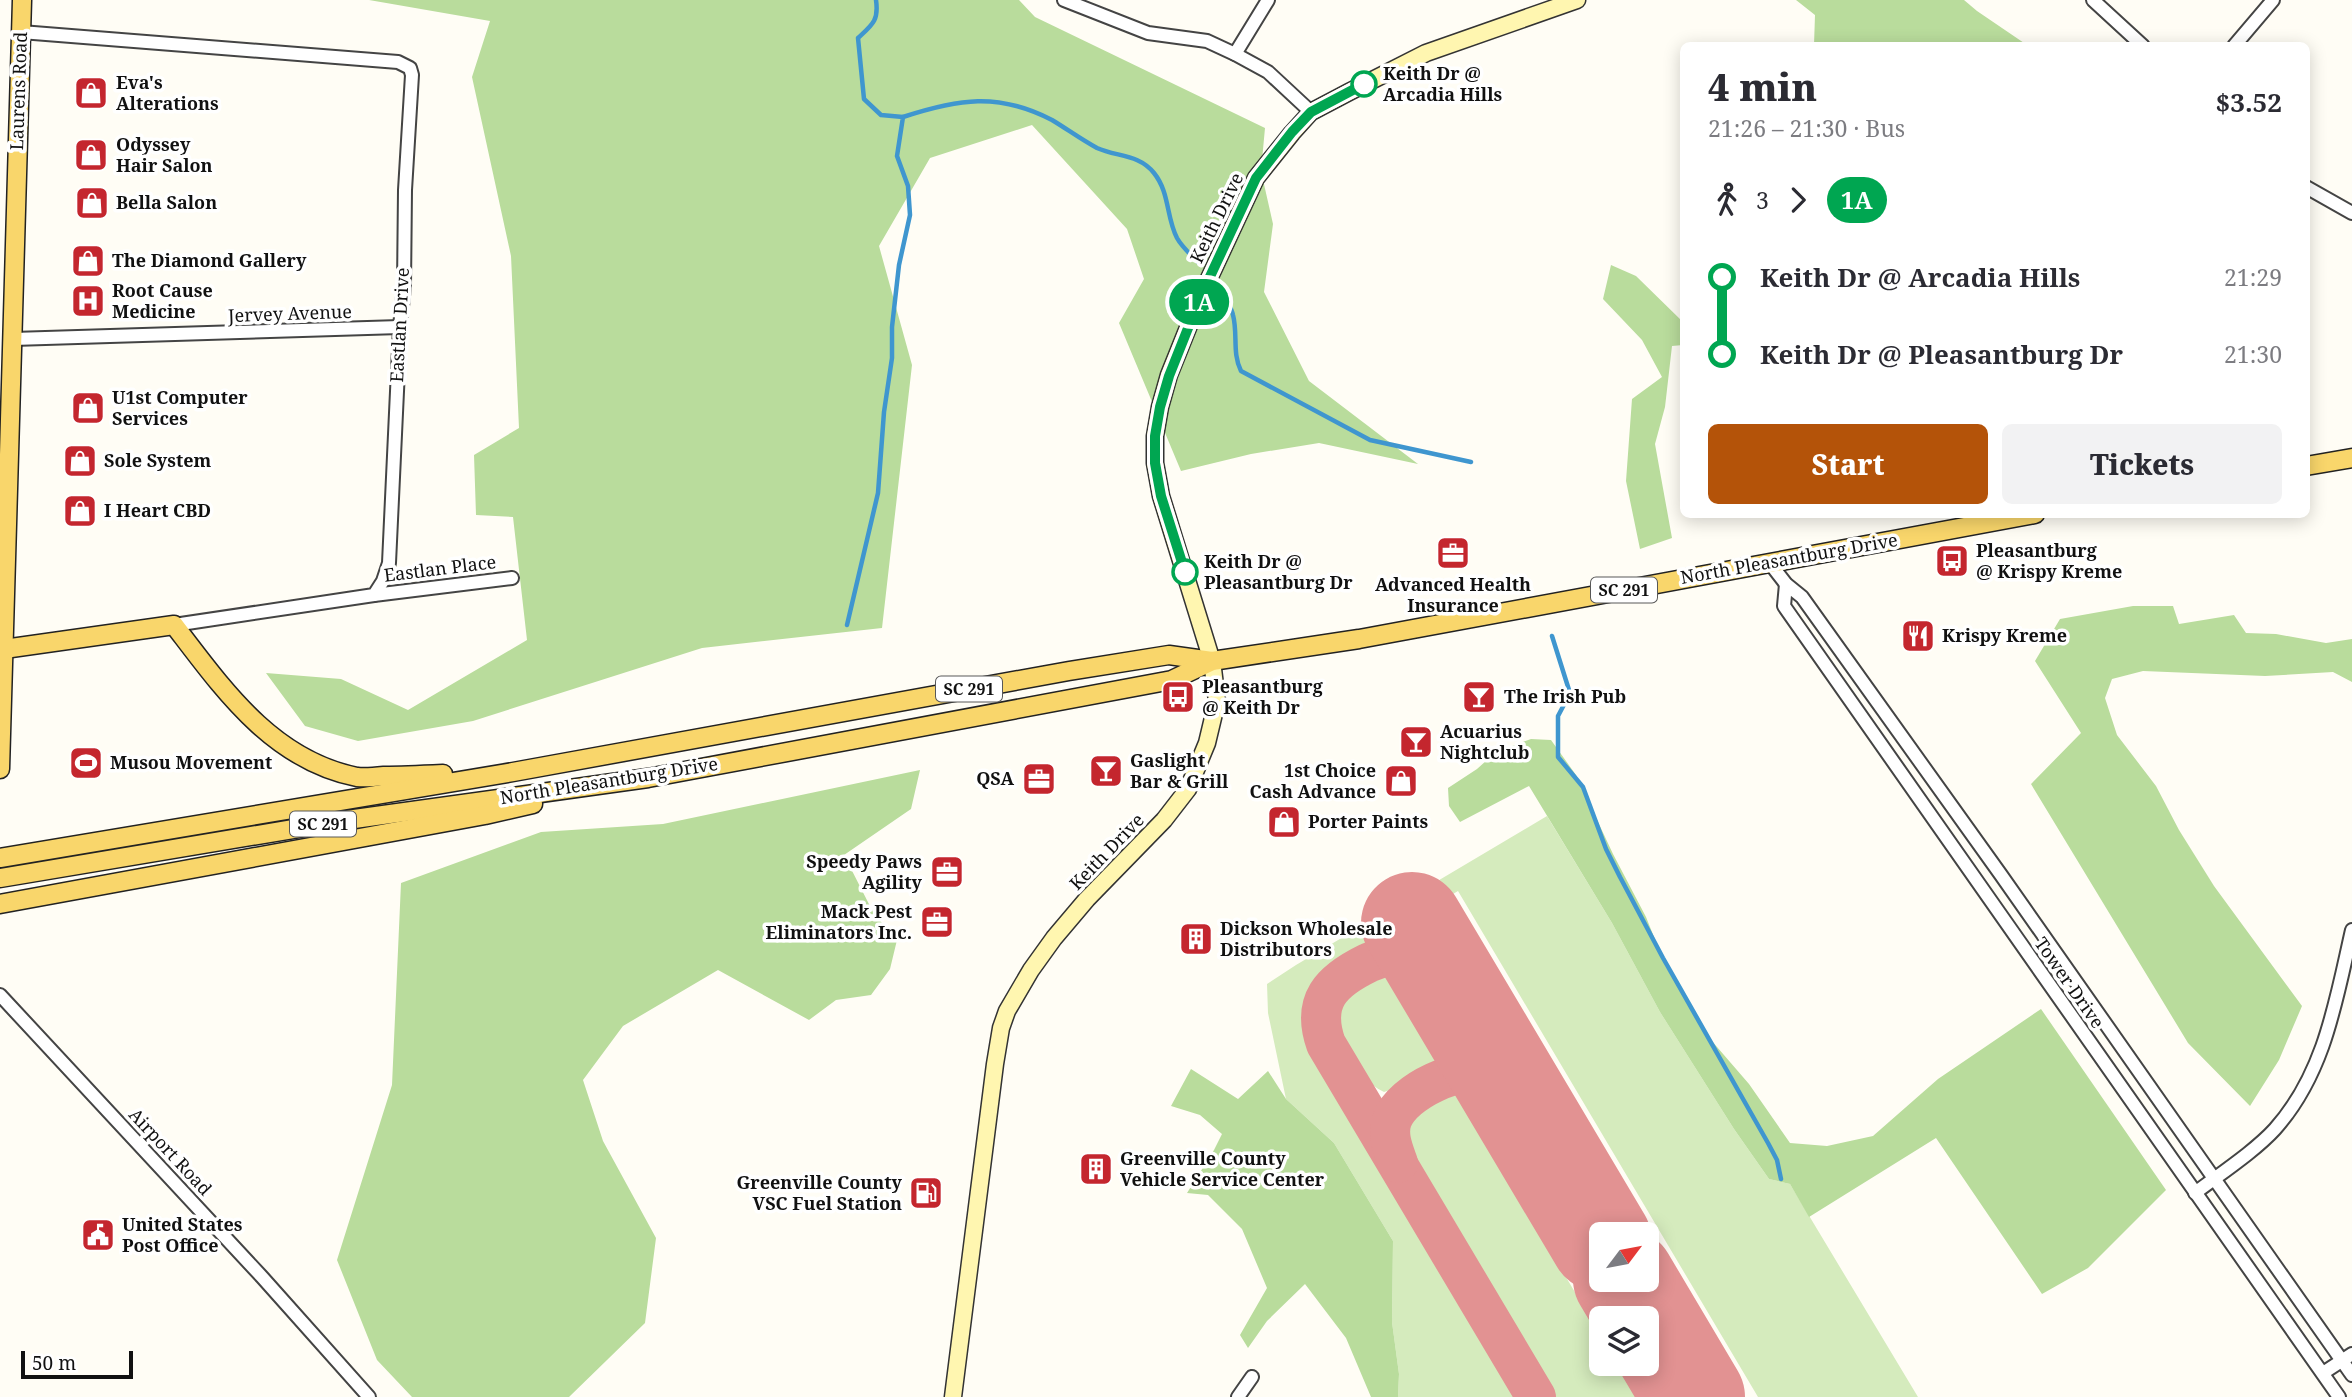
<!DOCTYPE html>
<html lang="en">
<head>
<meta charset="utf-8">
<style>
  body { margin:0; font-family:"Noto Serif",serif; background:#f2f2f3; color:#2b2b33; height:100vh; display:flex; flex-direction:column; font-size:26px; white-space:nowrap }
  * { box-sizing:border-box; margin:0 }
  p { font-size:23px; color:#7c7c81 }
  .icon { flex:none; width:38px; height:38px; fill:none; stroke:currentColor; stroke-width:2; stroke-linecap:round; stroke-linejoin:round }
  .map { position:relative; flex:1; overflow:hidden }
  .details { position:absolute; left:1680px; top:42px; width:630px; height:476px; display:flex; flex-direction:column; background:#fff; border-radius:10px; box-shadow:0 4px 18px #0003 }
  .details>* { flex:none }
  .badge { padding:0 14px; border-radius:23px; font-size:24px; line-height:46px }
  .needle { width:46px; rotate:58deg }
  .buttons { position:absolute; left:1589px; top:1222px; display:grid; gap:14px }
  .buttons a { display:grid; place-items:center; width:70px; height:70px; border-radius:10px; background:#fff; box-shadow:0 4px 18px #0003; font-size:35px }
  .scale { position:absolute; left:21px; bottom:18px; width:112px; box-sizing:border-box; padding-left:7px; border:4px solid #111; border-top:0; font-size:19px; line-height:24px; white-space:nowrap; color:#111; -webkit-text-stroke:5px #fff; paint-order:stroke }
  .map>.badge { position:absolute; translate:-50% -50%; box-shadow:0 0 0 4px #fff }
  .legs { display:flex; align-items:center; gap:10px; height:77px; padding:0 28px; font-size:23px }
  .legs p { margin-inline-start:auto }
  .head { display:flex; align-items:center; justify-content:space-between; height:119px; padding:0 28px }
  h1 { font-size:38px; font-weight:800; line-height:52px }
  .action { display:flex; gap:14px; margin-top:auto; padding:14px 28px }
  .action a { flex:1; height:80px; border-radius:10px; background:#b45309; color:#fff; font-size:28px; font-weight:800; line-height:80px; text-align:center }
  .action a+a { background:#f2f2f3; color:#2b2b33 }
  ul { padding:0 28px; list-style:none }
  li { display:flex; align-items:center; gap:24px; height:77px; font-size:26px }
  li i { display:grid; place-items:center; width:10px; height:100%; margin:0 9px; background:currentColor }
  li i::after { content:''; width:18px; height:18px; margin:-9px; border:5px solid; border-radius:50%; background:#fff }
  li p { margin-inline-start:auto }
  li:first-child i { background:linear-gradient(#0000 50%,currentColor 0) }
  li:last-child i { background:linear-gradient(currentColor 50%,#0000 0) }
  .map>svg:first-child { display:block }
  .green { fill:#d5ebbd }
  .forest { fill:#b9dc9c }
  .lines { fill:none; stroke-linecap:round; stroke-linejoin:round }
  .stream { stroke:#3f96cf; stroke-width:4.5 }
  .taxiway { stroke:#e29292; stroke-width:40 }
  .runway { stroke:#e29292; stroke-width:102 }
  .street-casing { stroke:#444; stroke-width:16 }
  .secondary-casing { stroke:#333; stroke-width:19 }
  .primary-casing { stroke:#222; stroke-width:21 }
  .street { stroke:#fff; stroke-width:12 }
  .secondary { stroke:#fff6b0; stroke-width:16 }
  .primary { stroke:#f9d66b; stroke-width:18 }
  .line-1-casing { stroke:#fff; stroke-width:16 }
  .line-1 { stroke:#00a651; stroke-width:10 }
  .stop-1-dot { fill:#fff; stroke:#00a651; stroke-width:3.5 }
  .labels { text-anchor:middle; stroke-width:7; stroke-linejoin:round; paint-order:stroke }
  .shield { fill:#fff; stroke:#585858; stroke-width:2 }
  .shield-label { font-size:16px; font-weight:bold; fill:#111 }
  .stop-label { font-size:18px; font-weight:bold; fill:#111; stroke:#fff; text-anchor:start }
  .poi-label { font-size:18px; font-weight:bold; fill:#111; stroke:#fff; text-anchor:start }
  .street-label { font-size:18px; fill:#111; stroke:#fff }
</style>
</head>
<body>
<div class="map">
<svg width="2352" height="1397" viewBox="0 0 2352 1397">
  <rect width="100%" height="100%" fill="#fffdf5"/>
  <!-- green -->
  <g class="green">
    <path d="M 1547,816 L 1612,923 L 1660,1012 L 1734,1129 L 1769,1179 L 1790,1184 L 1918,1397 L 1758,1397 L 1458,891 L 1341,961 C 1311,984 1303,996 1307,1034 L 1521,1397 L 1398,1397 L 1399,1374 L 1392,1322 L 1393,1241 L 1334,1143 L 1286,1099 L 1268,1013 L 1267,984 L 1296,965 Z"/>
    <path d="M 1385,971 L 1438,1062 C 1422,1078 1406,1085 1384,1092 C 1367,1084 1357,1069 1349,1052 C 1345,1044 1340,1036 1337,1028 C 1328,997 1362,980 1385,971 Z"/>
    <path d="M 1454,1089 L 1601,1336 L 1601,1363 L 1618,1363 L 1638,1397 L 1553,1397 L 1407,1152 C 1394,1117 1425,1100 1454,1089 Z"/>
  </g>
  <!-- forest -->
  <g class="forest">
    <path d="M 369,0 L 1019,0 L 1035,17 L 1265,128 L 1261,171 L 1273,224 L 1264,292 L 1309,381 L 1418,464 L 1319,443 L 1251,454 L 1181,471 L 1119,323 L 1144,279 L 1127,229 L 1032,125 L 930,158 L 879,246 L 912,365 L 882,628 L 702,648 L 473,721 L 358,741 L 305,726 L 266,673 L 341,679 L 408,710 L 527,640 L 513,517 L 476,515 L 474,455 L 519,428 L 511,256 L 472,77 L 490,21 Z"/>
    <path d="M 1796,0 L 1964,0 L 1977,11 L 2027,45 L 1814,45 L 1815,15 Z"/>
    <path d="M 1611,265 L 1636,276 L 1683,322 L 1683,345 L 1672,346 L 1665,407 L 1655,444 L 1672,538 L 1640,549 L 1626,481 L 1632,399 L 1662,377 L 1642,340 L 1603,299 Z"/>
    <path d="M 2133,606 L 2173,606 L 2179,624 L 2234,615 L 2246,633 L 2276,634 L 2326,643 L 2352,639 L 2352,682 L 2333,672 L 2265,676 L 2143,671 L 2112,679 L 2105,698 L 2117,735 L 2156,786 L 2179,830 L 2214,886 L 2302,1006 L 2279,1060 L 2250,1106 L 2188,1043 L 2031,784 L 2081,733 L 2035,661 L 2060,619 Z"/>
    <path d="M 1531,739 L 1551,740 L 1576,775 L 1613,854 L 1646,917 L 1666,967 L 1711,1040 L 1749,1084 L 1790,1143 L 1827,1146 L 1873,1136 L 1938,1079 L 2041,1009 L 2166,1190 L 2088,1268 L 2042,1294 L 1936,1138 L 1809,1217 L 1790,1184 L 1769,1179 L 1734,1129 L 1660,1012 L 1612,923 L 1529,786 L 1460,822 L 1449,806 L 1448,788 L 1477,769 L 1496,752 Z"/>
    <path d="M 920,770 L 911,809 L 844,855 L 874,914 L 897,940 L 890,969 L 871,995 L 836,1000 L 809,1020 L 718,970 L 623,1026 L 583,1080 L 603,1141 L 656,1238 L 645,1323 L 569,1397 L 412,1397 L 377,1360 L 337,1260 L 392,1085 L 401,883 L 541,832 L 663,824 Z"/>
    <path d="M 1191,1069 L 1238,1099 L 1268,1071 L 1286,1099 L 1334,1143 L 1393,1241 L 1392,1322 L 1399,1374 L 1398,1397 L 1371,1397 L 1346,1338 L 1305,1284 L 1267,1321 L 1248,1348 L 1240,1335 L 1267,1288 L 1242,1229 L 1208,1195 L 1187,1193 L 1214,1150 L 1222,1134 L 1200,1115 L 1171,1106 Z"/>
  </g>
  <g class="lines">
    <!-- stream -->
    <g class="stream">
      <path d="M 903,117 C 958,99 998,92 1052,120 C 1067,129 1082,140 1097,148 C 1117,157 1139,154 1154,173 C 1170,193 1166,217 1177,238 C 1182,247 1190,254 1198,262"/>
      <path d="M 1222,289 C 1225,298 1231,306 1233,315 C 1238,334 1232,353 1241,371 L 1370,440 L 1471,462"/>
      <path d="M 847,625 L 878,493 L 884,412 L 892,358 L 892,327 L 899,265 L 910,215 L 908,186 L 897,156 L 903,117 L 881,115 L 864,99 L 858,38 C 872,25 879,21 876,0"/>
      <path d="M 1552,636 L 1569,690 L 1567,699 L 1558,716 L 1558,757 L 1583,787 L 1606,849 L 1620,877 L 1663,958 L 1768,1143 L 1777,1160 L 1781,1179"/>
    </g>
    <!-- taxiway -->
    <g class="taxiway">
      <path d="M 1441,972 C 1434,965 1426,956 1415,954 C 1399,950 1383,957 1368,963 C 1331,981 1311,1001 1326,1044 L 1536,1397"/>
      <path d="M 1398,1163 C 1393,1149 1387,1135 1392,1120 C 1403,1091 1461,1064 1490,1075 C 1501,1078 1508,1088 1515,1096"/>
    </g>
    <!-- runway -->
    <g class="runway">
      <path d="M 1412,923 L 1601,1241"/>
      <path d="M 1624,1279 L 1694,1397"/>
    </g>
    <defs>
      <g id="street">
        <path d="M 1064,0 L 1148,33 L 1207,41 L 1235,54 L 1268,72 L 1311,112"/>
        <path d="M 2093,0 L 2143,46"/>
        <path d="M 21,32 L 398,62 L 410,68 L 412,75 L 405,190 L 404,286 L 400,327 L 389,563 L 383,581 L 374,595 L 174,625"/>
        <path d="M 2234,46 L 2273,0"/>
        <path d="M 1235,54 L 1268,0"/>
        <path d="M 2306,187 L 2352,213"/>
        <path d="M 13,339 L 400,327"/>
        <path d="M 1769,562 L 1786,584 L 1802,597 L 2001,875 L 2352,1375"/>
        <path d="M 1786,584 L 1784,606 L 2339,1397"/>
        <path d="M 374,595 L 512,578"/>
        <path d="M 0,995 L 262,1277 L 369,1397"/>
        <path d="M 2195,1193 C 2220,1174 2255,1151 2275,1129 C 2325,1073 2336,1000 2352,930"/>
        <path d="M 2323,1373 L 2352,1354"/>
        <path d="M 1238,1397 L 1252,1377"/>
      </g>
      <path id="secondary" d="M 953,1397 L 995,1064 L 1001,1028 L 1007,1011 L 1031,970 L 1054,938 L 1087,899 L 1164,820 L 1188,789 L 1207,743 L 1217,701 L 1212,661 L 1161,496 L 1155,463 L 1155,436 L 1160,407 L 1169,375 L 1200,298 L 1256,178 L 1292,133 L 1311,112 L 1349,92 L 1426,53 L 1577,0"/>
      <g id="primary">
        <path d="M 2306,466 L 2352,458"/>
        <path d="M 4,649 L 174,625 C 223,689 272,760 357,777 C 365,778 375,777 384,776 C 403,776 423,775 443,774"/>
        <path d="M 0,769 L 22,0"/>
        <path d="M 0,858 L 513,772 L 1069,671 L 1169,655 L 1212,661"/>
        <path d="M 0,878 L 347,820 L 648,778 L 1172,680 L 1212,661 L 1359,639 L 2035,514"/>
        <path d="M 0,904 L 485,815 L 533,804"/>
      </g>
    </defs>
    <!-- street casing -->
    <use href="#street" class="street-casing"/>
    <!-- secondary casing -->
    <use href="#secondary" class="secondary-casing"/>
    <!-- primary casing -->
    <use href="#primary" class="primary-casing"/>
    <!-- street -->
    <use href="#street" class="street"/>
    <!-- secondary -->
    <use href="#secondary" class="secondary"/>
    <!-- primary -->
    <use href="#primary" class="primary"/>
  </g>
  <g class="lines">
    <defs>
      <path id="line-1" d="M 1185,572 L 1161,496 L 1155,463 L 1155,436 L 1160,407 L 1169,376 L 1200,298 L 1256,178 L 1292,132 L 1311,112 L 1364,84"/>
    </defs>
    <!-- line-1 casing -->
    <use href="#line-1" class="line-1-casing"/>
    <!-- line-1 -->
    <use href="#line-1" class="line-1"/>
  </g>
  <!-- icons -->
  <defs>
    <symbol id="shop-square" viewBox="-11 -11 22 22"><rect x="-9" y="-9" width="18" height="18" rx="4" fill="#c4262e" stroke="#fff"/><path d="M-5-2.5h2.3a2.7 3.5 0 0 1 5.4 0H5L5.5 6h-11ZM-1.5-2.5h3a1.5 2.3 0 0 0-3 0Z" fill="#fff"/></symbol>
    <symbol id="hospital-square" viewBox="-11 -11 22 22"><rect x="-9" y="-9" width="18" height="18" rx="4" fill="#c4262e" stroke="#fff"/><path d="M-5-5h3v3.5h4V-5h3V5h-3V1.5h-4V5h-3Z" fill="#fff"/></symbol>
    <symbol id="office-square" viewBox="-11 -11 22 22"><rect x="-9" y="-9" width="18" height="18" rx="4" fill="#c4262e" stroke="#fff"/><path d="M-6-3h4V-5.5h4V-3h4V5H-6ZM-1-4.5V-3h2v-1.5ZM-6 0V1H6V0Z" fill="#fff"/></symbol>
    <symbol id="bus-square" viewBox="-11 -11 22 22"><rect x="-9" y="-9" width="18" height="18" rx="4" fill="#c4262e" stroke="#fff"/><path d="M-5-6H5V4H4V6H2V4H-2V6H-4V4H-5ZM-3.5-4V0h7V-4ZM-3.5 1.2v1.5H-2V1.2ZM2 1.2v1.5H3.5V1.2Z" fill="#fff"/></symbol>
    <symbol id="restaurant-square" viewBox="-11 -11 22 22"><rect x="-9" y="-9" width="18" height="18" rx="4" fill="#c4262e" stroke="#fff"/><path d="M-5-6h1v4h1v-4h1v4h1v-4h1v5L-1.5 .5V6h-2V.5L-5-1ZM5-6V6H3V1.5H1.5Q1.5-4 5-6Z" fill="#fff"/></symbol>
    <symbol id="bar-square" viewBox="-11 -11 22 22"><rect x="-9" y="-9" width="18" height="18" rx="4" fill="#c4262e" stroke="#fff"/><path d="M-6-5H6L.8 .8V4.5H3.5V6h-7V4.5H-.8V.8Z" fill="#fff"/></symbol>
    <symbol id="stadium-square" viewBox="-11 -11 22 22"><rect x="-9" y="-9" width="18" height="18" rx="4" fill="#c4262e" stroke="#fff"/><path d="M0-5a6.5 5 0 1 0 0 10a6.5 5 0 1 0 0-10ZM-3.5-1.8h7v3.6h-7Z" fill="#fff"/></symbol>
    <symbol id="building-square" viewBox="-11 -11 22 22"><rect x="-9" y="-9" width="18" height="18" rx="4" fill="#c4262e" stroke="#fff"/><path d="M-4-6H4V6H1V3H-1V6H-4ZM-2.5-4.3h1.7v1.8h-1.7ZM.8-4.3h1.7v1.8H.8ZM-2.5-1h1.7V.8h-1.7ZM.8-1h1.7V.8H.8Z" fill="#fff"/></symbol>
    <symbol id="fuel-square" viewBox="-11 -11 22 22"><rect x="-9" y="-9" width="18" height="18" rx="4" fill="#c4262e" stroke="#fff"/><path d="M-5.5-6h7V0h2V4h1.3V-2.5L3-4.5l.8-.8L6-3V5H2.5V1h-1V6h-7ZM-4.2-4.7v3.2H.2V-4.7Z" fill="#fff"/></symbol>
    <symbol id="civic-square" viewBox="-11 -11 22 22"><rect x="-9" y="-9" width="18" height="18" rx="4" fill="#c4262e" stroke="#fff"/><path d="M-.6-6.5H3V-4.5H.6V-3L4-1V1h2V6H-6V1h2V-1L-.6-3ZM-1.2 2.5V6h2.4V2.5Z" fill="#fff"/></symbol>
  </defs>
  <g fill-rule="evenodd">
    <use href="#shop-square" x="72" y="74" width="38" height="38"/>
    <use href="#shop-square" x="72" y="136" width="38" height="38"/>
    <use href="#shop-square" x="73" y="184" width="38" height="38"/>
    <use href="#shop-square" x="69" y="242" width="38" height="38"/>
    <use href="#hospital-square" x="69" y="282" width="38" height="38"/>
    <use href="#shop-square" x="69" y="389" width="38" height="38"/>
    <use href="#shop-square" x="61" y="442" width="38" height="38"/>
    <use href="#shop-square" x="61" y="492" width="38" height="38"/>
    <use href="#office-square" x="1434" y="534" width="38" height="38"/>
    <use href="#bus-square" x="1933" y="542" width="38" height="38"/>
    <use href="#restaurant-square" x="1899" y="617" width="38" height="38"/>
    <use href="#bus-square" x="1159" y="678" width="38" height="38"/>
    <use href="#bar-square" x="1460" y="678" width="38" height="38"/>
    <use href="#bar-square" x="1397" y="723" width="38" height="38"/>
    <use href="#stadium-square" x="67" y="744" width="38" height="38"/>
    <use href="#bar-square" x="1087" y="752" width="38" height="38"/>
    <use href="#office-square" x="1020" y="760" width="38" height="38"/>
    <use href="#shop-square" x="1382" y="762" width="38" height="38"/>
    <use href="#shop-square" x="1265" y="803" width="38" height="38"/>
    <use href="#office-square" x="928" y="853" width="38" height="38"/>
    <use href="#office-square" x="918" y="903" width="38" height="38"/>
    <use href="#building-square" x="1177" y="920" width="38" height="38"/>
    <use href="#building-square" x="1077" y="1150" width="38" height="38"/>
    <use href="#fuel-square" x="907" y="1174" width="38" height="38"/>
    <use href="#civic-square" x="79" y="1216" width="38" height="38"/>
  </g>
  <!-- markers -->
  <g class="stop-1-dot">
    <circle cx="1364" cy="84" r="12"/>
    <circle cx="1185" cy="572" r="12"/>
  </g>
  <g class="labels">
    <!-- shield labels -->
    <g class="shield">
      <rect x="1591" y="577.5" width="66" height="25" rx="5"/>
      <rect x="936" y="676.5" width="66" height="25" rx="5"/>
      <rect x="290" y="811.5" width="66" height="25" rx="5"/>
    </g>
    <g class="shield-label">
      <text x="1624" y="596">SC 291</text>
      <text x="969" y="695">SC 291</text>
      <text x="323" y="830">SC 291</text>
    </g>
    <!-- stop labels -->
    <g class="stop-label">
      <text x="1383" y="80">Keith Dr @<tspan x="1383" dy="21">Arcadia Hills</tspan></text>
      <text x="1204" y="568">Keith Dr @<tspan x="1204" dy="21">Pleasantburg Dr</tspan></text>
    </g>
    <!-- poi labels -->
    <g class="poi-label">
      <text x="116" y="89">Eva's<tspan x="116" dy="21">Alterations</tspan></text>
      <text x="116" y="151">Odyssey<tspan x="116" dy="21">Hair Salon</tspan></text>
      <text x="116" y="209">Bella Salon</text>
      <text x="112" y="267">The Diamond Gallery</text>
      <text x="112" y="297">Root Cause<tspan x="112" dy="21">Medicine</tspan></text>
      <text x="112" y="404">U1st Computer<tspan x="112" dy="21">Services</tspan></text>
      <text x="104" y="467">Sole System</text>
      <text x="104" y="517">I Heart CBD</text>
      <text x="1976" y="557">Pleasantburg<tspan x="1976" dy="21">@ Krispy Kreme</tspan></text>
      <text x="1453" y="591" text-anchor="middle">Advanced Health<tspan x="1453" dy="21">Insurance</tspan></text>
      <text x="1942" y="642">Krispy Kreme</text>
      <text x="1202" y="693">Pleasantburg<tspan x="1202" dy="21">@ Keith Dr</tspan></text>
      <text x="1504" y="703">The Irish Pub</text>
      <text x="1440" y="738">Acuarius<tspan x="1440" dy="21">Nightclub</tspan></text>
      <text x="1130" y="767">Gaslight<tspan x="1130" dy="21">Bar &amp; Grill</tspan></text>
      <text x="110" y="769">Musou Movement</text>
      <text x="1376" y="777" text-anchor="end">1st Choice<tspan x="1376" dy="21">Cash Advance</tspan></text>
      <text x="1014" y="785" text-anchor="end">QSA</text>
      <text x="1308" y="828">Porter Paints</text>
      <text x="922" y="868" text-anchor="end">Speedy Paws<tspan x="922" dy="21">Agility</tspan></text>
      <text x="912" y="918" text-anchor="end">Mack Pest<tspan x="912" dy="21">Eliminators Inc.</tspan></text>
      <text x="1220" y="935">Dickson Wholesale<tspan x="1220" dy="21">Distributors</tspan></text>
      <text x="1120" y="1165">Greenville County<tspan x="1120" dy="21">Vehicle Service Center</tspan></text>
      <text x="902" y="1189" text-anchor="end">Greenville County<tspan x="902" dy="21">VSC Fuel Station</tspan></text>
      <text x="122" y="1231">United States<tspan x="122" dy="21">Post Office</tspan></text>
    </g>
    <!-- street labels -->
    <g class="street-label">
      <text transform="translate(19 91) rotate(-88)" y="6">Laurens Road</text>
      <text transform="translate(1217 218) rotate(-64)" y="6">Keith Drive</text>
      <text transform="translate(290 314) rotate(-2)" y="6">Jervey Avenue</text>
      <text transform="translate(400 325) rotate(-87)" y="6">Eastlan Drive</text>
      <text transform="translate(1789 559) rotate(-10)" y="6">North Pleasantburg Drive</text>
      <text transform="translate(440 569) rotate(-7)" y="6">Eastlan Place</text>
      <text transform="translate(609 781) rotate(-9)" y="6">North Pleasantburg Drive</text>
      <text transform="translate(1107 852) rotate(-46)" y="6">Keith Drive</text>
      <text transform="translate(2069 983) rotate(55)" y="6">Tower Drive</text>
      <text transform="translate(170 1152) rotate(47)" y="6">Airport Road</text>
    </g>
  </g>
</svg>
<div class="buttons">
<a><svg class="needle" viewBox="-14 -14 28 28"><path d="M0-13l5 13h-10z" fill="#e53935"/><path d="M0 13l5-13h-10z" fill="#7c7c81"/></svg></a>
<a><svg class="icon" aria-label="layers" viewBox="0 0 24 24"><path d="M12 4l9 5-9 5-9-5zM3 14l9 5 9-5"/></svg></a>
</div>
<div class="scale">50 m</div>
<b class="badge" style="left:1199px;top:302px;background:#00a651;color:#fff">1A</b>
<section class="details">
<div class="head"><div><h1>4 min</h1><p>21:26 – 21:30 · Bus</p></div><b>$3.52</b></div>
<div class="legs"><svg class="icon" aria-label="walk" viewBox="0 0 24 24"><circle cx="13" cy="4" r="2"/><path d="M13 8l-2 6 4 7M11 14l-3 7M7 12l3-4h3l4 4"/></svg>3<svg class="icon" aria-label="forward" viewBox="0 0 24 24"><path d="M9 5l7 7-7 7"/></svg><b class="badge" style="background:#00a651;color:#fff">1A</b></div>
<ul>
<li><i style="color:#00a651"></i><b>Keith Dr @ Arcadia Hills</b><p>21:29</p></li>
<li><i style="color:#00a651"></i><b>Keith Dr @ Pleasantburg Dr</b><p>21:30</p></li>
</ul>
<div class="action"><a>Start</a><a>Tickets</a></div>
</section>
</div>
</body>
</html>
